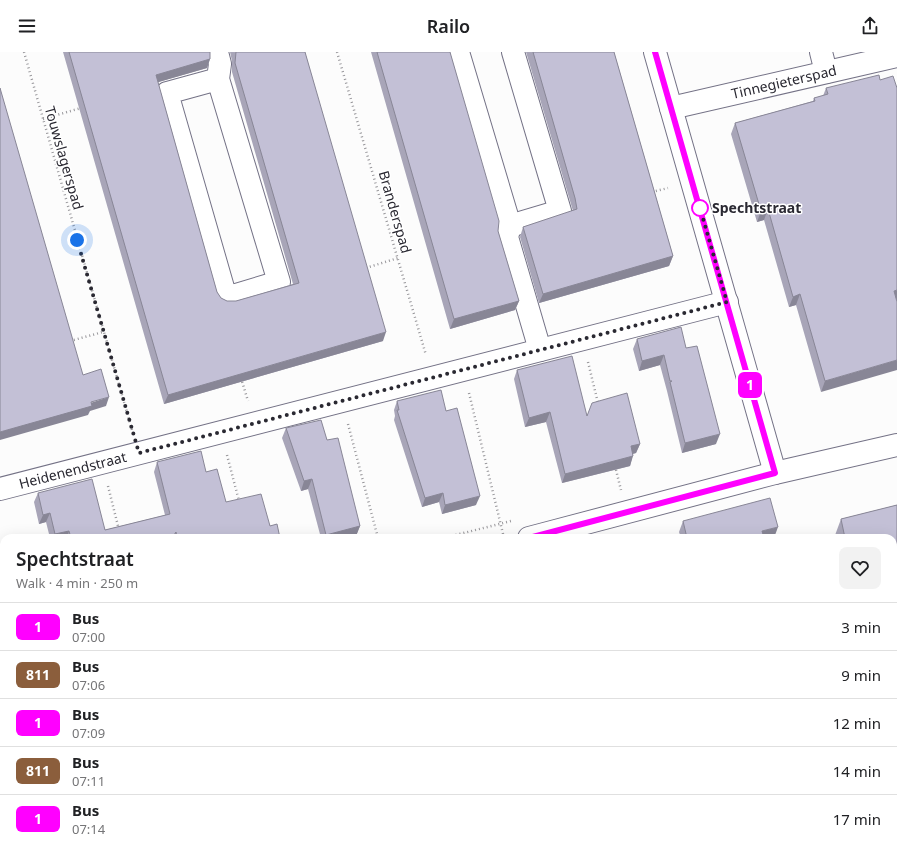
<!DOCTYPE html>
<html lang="en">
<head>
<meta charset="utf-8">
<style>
  body { margin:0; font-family:"Noto Sans",sans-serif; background:#f2f2f2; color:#202124; height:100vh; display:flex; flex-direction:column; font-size:15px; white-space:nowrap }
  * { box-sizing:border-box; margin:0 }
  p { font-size:13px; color:#757577 }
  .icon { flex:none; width:22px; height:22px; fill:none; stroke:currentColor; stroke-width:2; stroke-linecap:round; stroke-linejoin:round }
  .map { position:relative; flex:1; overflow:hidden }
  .panel { position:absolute; left:0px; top:482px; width:897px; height:316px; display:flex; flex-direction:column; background:#fff; border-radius:12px 12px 0 0; box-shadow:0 4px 16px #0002 }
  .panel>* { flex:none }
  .badge { padding:0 8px; border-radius:6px; font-size:14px; line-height:26px }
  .you { position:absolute; width:20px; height:20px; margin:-10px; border:3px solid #fff; border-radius:50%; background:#1a73e8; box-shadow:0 0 0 6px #1a73e833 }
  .map>.badge { position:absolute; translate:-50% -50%; box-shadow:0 0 0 2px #fff }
  .round { display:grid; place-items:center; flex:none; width:42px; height:42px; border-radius:8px; background:#f2f2f2 }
  .head { display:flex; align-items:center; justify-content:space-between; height:68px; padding:0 16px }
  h1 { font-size:19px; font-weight:600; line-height:30px }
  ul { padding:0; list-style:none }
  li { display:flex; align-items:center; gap:12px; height:48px; padding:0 16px; border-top:1px solid #e0e0e0 }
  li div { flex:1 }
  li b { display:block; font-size:15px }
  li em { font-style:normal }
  li .badge { min-width:44px; font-weight:700; text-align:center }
  header { display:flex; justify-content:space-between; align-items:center; height:52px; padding:0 16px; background:#fff; font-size:18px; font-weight:600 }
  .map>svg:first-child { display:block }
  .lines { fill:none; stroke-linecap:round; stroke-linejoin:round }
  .minor-casing { stroke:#747286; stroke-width:24 }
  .major-casing { stroke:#747286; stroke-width:24 }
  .path { stroke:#98979b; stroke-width:2.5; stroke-dasharray:1 3; stroke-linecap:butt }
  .minor { stroke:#fff; stroke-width:22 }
  .major { stroke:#fff; stroke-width:22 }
  .wall { fill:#a8a5b8 }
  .shaded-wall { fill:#888696 }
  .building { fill:#c3c0d6; stroke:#888696 }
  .line-casing { stroke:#fff; stroke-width:9 }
  .line { stroke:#f0f; stroke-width:6 }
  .walk { stroke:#2a2932; stroke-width:4; stroke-dasharray:0 7.2 }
  .stop-dot { fill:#fff; stroke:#f0f; stroke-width:2 }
  .labels { text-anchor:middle; stroke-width:3; stroke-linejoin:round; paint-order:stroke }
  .street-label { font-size:14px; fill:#2a2932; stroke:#fff }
  .stop-label { font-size:14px; font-weight:bold; fill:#2a2932; stroke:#fff; text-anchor:start }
</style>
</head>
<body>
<header><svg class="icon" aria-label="menu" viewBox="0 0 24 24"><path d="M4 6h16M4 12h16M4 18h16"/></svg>Railo<svg class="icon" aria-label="share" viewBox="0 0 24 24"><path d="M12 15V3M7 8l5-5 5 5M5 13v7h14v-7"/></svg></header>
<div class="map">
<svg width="897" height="798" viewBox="0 0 897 798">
  <rect width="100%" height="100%" fill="#fcfcfc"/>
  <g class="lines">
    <defs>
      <g id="minor">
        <path d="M 217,0 L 220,12 L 218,27 L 279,230 L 226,246 L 167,41 L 218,27"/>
        <path d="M 458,0 L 510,174 L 560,159 L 513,0"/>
        <path d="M 655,0 L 775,421"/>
        <path d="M 821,0 L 826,20"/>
        <path id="s1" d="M 671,56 L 897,4"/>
        <path d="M 510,174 L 507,185 L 540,298"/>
        <path id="s2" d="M 0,437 L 727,250"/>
        <path d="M 0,676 L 4,686"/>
        <path d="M 47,794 L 48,798"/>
        <path d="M 247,794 L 248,798"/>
      </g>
      <g id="major">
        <path d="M 529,486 L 775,421 L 897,393"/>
        <path d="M 0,622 L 4,621"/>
      </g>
    </defs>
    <!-- minor casing -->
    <use href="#minor" class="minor-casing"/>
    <!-- major casing -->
    <use href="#major" class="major-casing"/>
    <!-- path -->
    <g class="path">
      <path d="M 24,0 L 132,378"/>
      <path d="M 337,0 L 426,303"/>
      <path d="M 43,67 L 81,56"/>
      <path d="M 652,140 L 668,136"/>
      <path d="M 366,216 L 398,206"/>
      <path d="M 70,289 L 103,280"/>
      <path d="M 588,310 L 598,351"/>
      <path d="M 241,326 L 248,349"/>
      <path d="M 469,341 L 504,486"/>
      <path d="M 348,372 L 378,486"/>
      <path d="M 227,403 L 239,449"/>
      <path d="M 615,414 L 621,438"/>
      <path d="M 108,434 L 119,478"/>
      <path d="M 444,486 L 511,469"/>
      <path d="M 0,508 L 4,524"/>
    </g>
    <!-- minor -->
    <use href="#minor" class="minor"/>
    <!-- major -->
    <use href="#major" class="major"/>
  </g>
  <!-- wall -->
  <g class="wall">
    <path d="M 63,0 L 210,0 L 210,7 L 207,16 L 158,30 L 217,240 L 221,246 L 227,249 L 236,249 L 293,232 L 232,20 L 232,9 L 230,0 L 305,0 L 383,289 L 164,352 Z"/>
    <path d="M 371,0 L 450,0 L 498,179 L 519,249 L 515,258 L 450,277 Z"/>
    <path d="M 526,0 L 614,0 L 673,204 L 669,214 L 539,251 L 520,185 L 523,175 L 573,159 Z"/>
    <path d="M 826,36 L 896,248 L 821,340 L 796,253 L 789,255 L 764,168 L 757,170 L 731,82 L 735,71 L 813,49 L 814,46 L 823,44 Z"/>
    <path d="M 637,287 L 686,296 L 716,392 L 682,401 L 667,339 L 660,313 L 639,319 L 633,297 Z"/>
    <path d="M 517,318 L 587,364 L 640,392 L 636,401 L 633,402 L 630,414 L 562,431 L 546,370 L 525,375 L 514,327 Z"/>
    <path d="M 397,349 L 446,359 L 476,453 L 442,462 L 439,450 L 422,455 L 394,368 L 395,364 L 394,358 Z"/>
    <path d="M 286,376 L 327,388 L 360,474 L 356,484 L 349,486 L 321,486 L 308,437 L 301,439 L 282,386 Z"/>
    <path d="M 157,410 L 206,420 L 226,450 L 270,474 L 280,486 L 50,486 L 46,470 L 39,472 L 34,450 L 38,441 L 105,478 L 165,463 L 154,420 Z"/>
    <path d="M 897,453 L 897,704 L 893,705 L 893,486 L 834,486 L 841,467 Z"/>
    <path d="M 683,469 L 774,486 L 681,486 L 679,480 Z"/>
    <path d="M 78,794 L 184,794 L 186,798 L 79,798 Z"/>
    <path d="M 291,794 L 440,794 L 441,798 L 292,798 Z"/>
    <path d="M 828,794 L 893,794 L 897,798 L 829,798 Z"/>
  </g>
  <!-- shaded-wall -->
  <g class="shaded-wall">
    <path d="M 210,7 L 207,16 L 152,32 L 156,23 Z"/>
    <path d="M 768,157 L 764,168 L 757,170 L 761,159 Z"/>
    <path d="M 673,204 L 669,214 L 539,251 L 543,242 Z"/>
    <path d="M 897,238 L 897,248 L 890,250 L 894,239 Z"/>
    <path d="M 800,242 L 796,253 L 789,255 L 793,245 Z"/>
    <path d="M 519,249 L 515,258 L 450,277 L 454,267 Z"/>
    <path d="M 386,280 L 383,289 L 164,352 L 168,343 Z"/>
    <path d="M 664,303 L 660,313 L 639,319 L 642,309 Z"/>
    <path d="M 897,308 L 897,318 L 821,340 L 825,329 Z"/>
    <path d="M 109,345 L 106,354 L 90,359 L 88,363 L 0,388 L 0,380 Z"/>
    <path d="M 550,360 L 546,370 L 525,375 L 529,366 Z"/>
    <path d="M 720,382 L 716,392 L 682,401 L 685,391 Z"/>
    <path d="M 640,392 L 636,401 L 627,403 L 631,394 Z"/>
    <path d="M 633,404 L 630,414 L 562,431 L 565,422 Z"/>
    <path d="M 312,427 L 308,437 L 301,439 L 304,429 Z"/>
    <path d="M 443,441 L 439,450 L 422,455 L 425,446 Z"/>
    <path d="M 480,444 L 476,453 L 442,462 L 445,453 Z"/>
    <path d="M 50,461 L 46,470 L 39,472 L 43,463 Z"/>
    <path d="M 360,474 L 356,484 L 349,486 L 325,486 L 326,483 Z"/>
    <path d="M 778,475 L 774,486 L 759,486 L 762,479 Z"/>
    <path d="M 69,479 L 67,486 L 54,486 L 55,482 Z"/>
    <path d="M 897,687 L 897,704 L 893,705 L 893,688 Z"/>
  </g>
  <!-- building -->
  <g class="building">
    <path d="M 69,0 L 210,0 L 210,7 L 156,23 L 217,240 L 221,246 L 227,249 L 236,249 L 299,231 L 235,11 L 236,0 L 305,0 L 386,280 L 168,343 Z"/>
    <path d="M 377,0 L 450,0 L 499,169 L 498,179 L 519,249 L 454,267 Z"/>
    <path d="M 533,0 L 614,0 L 673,204 L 543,242 L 523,175 L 577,157 L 575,146 Z"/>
    <path d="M 879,23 L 880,28 L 893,24 L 897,36 L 897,238 L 894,239 L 897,250 L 897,308 L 825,329 L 800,242 L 793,245 L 768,157 L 761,159 L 735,71 L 815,49 L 814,46 L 828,42 L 826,36 Z"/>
    <path d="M 0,36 L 83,323 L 101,317 L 109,345 L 91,350 L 92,354 L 0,380 Z"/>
    <path d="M 681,275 L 686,296 L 697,294 L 720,382 L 685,391 L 670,330 L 672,329 L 670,329 L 664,303 L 642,309 L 637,287 Z"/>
    <path d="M 572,304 L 587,364 L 592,351 L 627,341 L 640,392 L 631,394 L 633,404 L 565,422 L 550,360 L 529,366 L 517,318 Z"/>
    <path d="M 441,338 L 446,359 L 457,356 L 480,444 L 445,453 L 443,441 L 425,446 L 397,358 L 399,358 L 397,349 Z"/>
    <path d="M 321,368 L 327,388 L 338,386 L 360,474 L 326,483 L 312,427 L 304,429 L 286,376 Z"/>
    <path d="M 201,399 L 206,420 L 217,417 L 226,450 L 261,442 L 270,474 L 277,472 L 280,486 L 177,486 L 176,480 L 172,486 L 71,486 L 69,479 L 55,482 L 50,461 L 43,463 L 38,441 L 92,427 L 105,478 L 170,462 L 157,410 Z"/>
    <path d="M 770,446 L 778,475 L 762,479 L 764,486 L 687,486 L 683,469 Z"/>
    <path d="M 897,453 L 897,687 L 893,688 L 893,486 L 845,486 L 841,467 Z"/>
    <path d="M 897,754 L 897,798 L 842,798 L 841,794 L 893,794 L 893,755 Z"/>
    <path d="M 90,794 L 184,794 L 186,798 L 91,798 Z"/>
    <path d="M 303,794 L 440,794 L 441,798 L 305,798 Z"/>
    <path d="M 551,794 L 706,794 L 708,798 L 543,798 L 543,796 Z"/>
  </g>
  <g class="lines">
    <defs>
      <path id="line" d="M 529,486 L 775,421 L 655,0"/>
    </defs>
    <!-- line casing -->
    <use href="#line" class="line-casing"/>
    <!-- line -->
    <use href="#line" class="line"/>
    <!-- walk -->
    <path class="walk" d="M 77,188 L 139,401 L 727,250 L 700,156"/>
  </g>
  <!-- markers -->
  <circle class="stop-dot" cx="700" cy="156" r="8"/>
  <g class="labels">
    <!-- street labels -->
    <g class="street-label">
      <text dy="5" stroke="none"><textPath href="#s1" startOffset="116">Tinnegieterspad</textPath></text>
      <text transform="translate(64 106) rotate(74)" y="5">Touwslagerspad</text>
      <text transform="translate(395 160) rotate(74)" y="5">Branderspad</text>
      <text dy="5" stroke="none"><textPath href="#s2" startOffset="75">Heidenendstraat</textPath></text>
    </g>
    <!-- stop labels -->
    <g class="stop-label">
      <text x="712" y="161">Spechtstraat</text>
    </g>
  </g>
</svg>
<div class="you" style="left:77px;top:188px"></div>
<b class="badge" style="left:750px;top:333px;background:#f0f;color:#fff">1</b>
<section class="panel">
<div class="head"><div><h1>Spechtstraat</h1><p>Walk · 4 min · 250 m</p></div><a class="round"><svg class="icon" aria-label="heart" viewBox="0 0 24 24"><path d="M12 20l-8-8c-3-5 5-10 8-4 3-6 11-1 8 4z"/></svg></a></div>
<ul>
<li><span class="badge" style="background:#f0f;color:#fff">1</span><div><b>Bus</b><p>07:00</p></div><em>3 min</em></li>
<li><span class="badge" style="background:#8b5e3c;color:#fff">811</span><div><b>Bus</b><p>07:06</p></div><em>9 min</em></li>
<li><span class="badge" style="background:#f0f;color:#fff">1</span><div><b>Bus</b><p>07:09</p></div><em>12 min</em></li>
<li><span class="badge" style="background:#8b5e3c;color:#fff">811</span><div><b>Bus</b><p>07:11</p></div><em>14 min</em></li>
<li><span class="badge" style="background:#f0f;color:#fff">1</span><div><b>Bus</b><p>07:14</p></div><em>17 min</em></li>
</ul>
</section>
</div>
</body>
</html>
